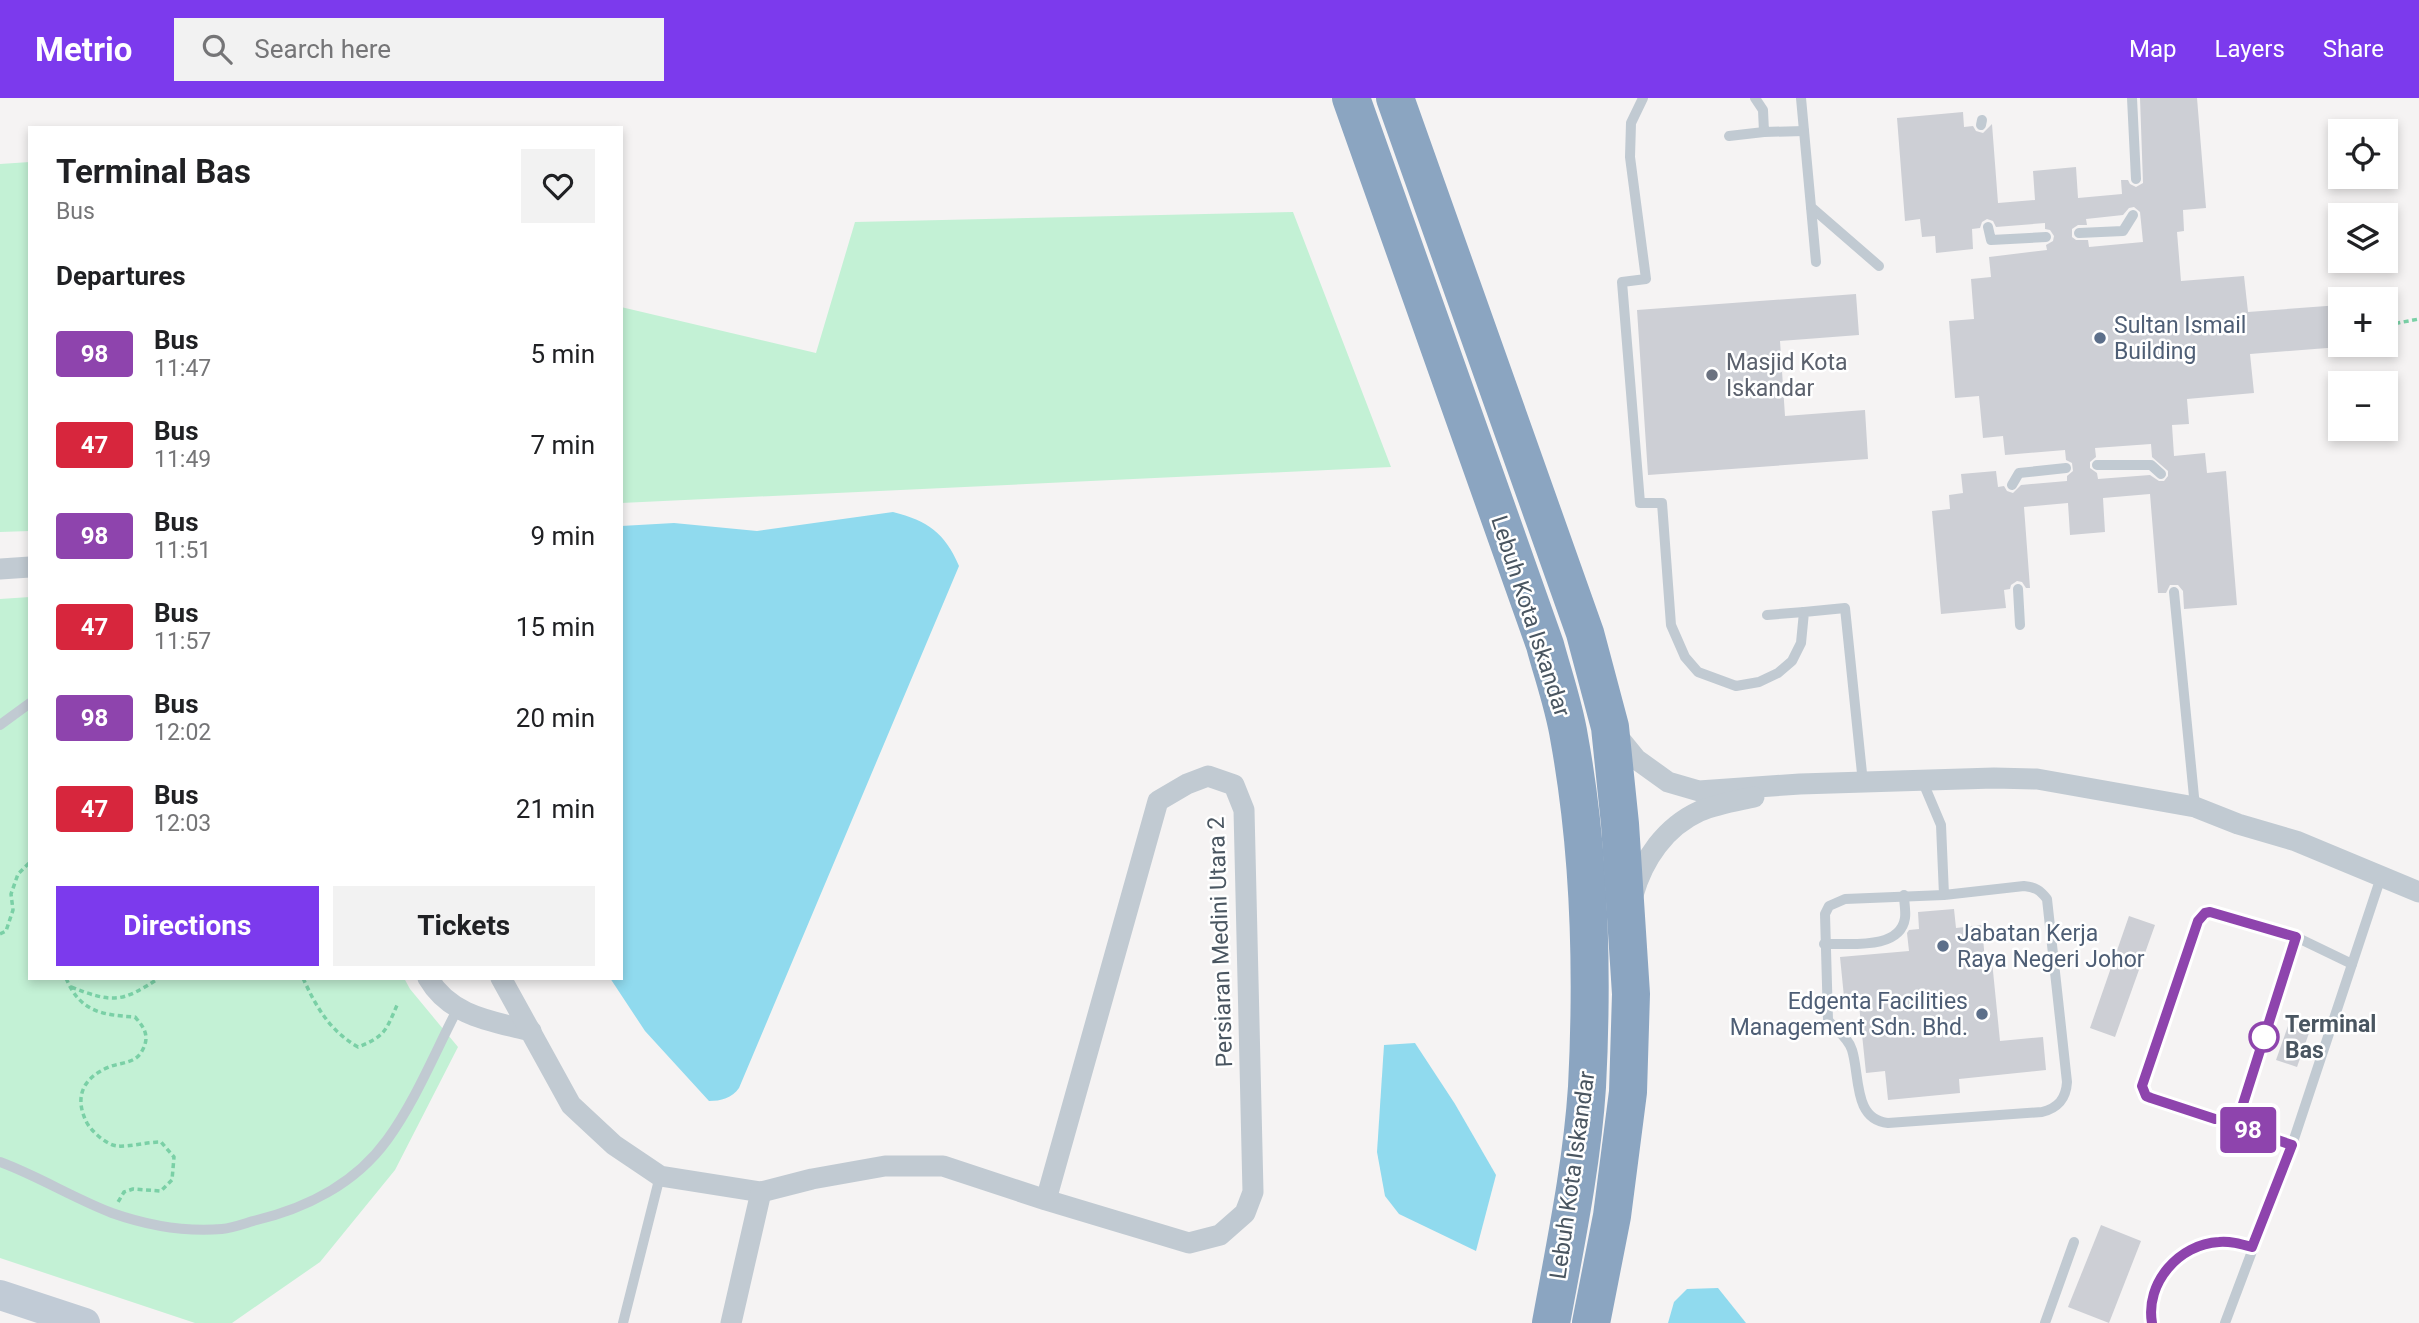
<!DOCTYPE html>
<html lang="en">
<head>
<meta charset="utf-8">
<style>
  body { margin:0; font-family:Roboto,sans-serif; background:#f2f2f2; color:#202124; height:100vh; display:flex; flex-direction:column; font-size:26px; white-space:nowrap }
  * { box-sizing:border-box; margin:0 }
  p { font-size:23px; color:#757577 }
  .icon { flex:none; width:38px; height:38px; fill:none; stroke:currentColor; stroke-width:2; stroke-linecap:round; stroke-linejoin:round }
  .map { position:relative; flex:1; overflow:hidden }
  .panel { position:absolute; left:28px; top:28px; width:595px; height:854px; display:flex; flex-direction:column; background:#fff; border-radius:0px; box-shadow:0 4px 10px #0003 }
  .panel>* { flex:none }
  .badge { padding:0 14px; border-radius:5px; font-size:24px; line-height:46px }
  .tools { position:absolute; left:2328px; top:21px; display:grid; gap:14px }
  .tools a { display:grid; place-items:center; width:70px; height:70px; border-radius:0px; background:#fff; box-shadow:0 4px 10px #0003; font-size:35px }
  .map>.badge { position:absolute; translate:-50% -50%; box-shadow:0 0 0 4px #fff }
  h2 { padding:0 28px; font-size:26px; line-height:63px }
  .round { display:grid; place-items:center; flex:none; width:74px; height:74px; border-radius:0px; background:#f2f2f2 }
  .overview { display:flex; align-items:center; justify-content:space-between; height:119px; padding:0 28px }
  h1 { font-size:33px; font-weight:700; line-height:52px }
  .primary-button { display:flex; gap:14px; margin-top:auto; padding:14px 28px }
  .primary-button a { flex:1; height:80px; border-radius:0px; background:#7c3aed; color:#fff; font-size:28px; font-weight:700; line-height:80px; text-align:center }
  .primary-button a+a { background:#f2f2f2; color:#202124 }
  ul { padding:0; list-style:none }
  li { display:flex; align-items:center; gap:21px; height:91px; padding:0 28px }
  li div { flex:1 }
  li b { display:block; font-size:26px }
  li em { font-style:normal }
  li .badge { min-width:77px; font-weight:700; text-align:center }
  header { display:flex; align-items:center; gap:42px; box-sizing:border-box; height:98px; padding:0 35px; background:#7c3aed; color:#fff }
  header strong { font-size:33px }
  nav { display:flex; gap:38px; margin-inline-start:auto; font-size:24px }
  .search { width:490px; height:63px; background:#f2f2f2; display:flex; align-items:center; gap:18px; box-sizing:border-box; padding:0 24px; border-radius:0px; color:#757577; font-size:26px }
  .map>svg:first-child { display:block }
  .green { fill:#c3f1d5 }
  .water { fill:#90daee }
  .building { fill:#cdcfd5; fill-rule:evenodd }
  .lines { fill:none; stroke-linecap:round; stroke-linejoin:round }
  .path { stroke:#7ad0a6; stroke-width:3.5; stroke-dasharray:5 3.5; stroke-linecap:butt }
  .lane { stroke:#c1cad2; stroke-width:10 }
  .street { stroke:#c1cad2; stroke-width:21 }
  .secondary { stroke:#c1cbd6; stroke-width:30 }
  .highway { stroke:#8ba5c1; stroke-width:38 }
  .line-casing { stroke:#fff; stroke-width:16 }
  .line { stroke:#8e44ad; stroke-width:10 }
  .service-dot { fill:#5c6f8a; stroke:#fff; stroke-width:2.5 }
  .worship-dot { fill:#6b7280; stroke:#fff; stroke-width:2.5 }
  .stop-dot { fill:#fff; stroke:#8e44ad; stroke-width:3.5 }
  .labels { text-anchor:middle; stroke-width:5; stroke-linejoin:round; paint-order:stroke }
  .service-label { font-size:23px; fill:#4e5e75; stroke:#fff; text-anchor:start }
  .worship-label { font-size:23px; fill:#5b616d; stroke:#fff; text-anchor:start }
  .street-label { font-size:23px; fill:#4a5661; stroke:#fff }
  .stop-label { font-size:23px; font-weight:bold; fill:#4a5661; stroke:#fff; text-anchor:start }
</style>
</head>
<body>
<header>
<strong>Metrio</strong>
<div class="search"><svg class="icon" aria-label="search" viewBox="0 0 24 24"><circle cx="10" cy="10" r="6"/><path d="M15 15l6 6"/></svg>Search here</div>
<nav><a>Map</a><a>Layers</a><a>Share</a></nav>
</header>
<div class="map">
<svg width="2419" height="1225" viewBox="0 0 2419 1225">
  <rect width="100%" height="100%" fill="#f5f3f3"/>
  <!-- green -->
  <g class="green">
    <path d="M 30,64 L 30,433 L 0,434 L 0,66 Z"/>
    <path d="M 1293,114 L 1391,369 L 621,405 L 621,209 L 816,255 L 855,124 Z"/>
    <path d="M 30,499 L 30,880 L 404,880 L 410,891 L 458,949 L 395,1072 L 320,1164 L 232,1225 L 195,1225 L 0,1160 L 0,501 Z"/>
  </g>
  <!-- water -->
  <g class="water">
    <path d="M 893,414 C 928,423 945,435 959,468 L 739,990 C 732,1000 721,1003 709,1003 L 645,933 L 610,880 L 621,880 L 621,428 L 674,425 L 757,433 Z"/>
    <path d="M 1415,945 L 1455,1006 L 1496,1077 L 1476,1153 L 1399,1116 L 1385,1098 L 1377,1054 L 1384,947 Z"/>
    <path d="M 1718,1190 L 1746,1225 L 1668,1225 L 1674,1204 L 1687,1191 Z"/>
  </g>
  <!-- building -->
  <g class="building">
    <path d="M 2140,0 L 2197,0 L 2206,110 L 2183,112 L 2184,133 L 2177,134 L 2181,183 L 2244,178 L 2248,214 L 2340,207 L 2340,249 L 2250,256 L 2254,295 L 2187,301 L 2189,326 L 2172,327 L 2174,358 L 2205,355 L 2207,375 L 2226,373 L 2237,507 L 2184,511 L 2183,493 L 2178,487 L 2170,487 L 2166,495 L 2158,495 L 2150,396 L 2103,400 L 2105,434 L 2070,437 L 2068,405 L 2024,409 L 2030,490 L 2026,490 L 2022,484 L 2017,483 L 2011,487 L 2010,491 L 2004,492 L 2006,510 L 1941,516 L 1932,413 L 1950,411 L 1949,397 L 1963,395 L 1961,376 L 1996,373 L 1998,389 L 2004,388 L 2007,393 L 2013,395 L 2021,387 L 2067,383 L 2067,378 L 2073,373 L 2072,365 L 2066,362 L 2065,352 L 2005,357 L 2003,338 L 1983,340 L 1979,298 L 1955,300 L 1949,223 L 1974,221 L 1971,181 L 1991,179 L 1989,159 L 2047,152 L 2046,147 L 2053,143 L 2054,138 L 2050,132 L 2045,131 L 2045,125 L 1996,129 L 1993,123 L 1987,121 L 1982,124 L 1980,130 L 1972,131 L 1973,151 L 1936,155 L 1935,138 L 1922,139 L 1920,121 L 1905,123 L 1897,20 L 1963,14 L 1964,29 L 1973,28 L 1976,33 L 1983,35 L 1992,26 L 1998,105 L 2035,102 L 2033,73 L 2076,69 L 2078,100 L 2122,96 L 2121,82 L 2128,82 L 2130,86 L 2136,89 L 2143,85 ZM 2134,109 L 2140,114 L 2143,144 L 2089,149 L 2088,142 L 2076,142 L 2072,139 L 2072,131 L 2078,127 L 2087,127 L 2086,121 L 2123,117 L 2129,110 ZM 2151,346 L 2152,359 L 2168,373 L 2168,378 L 2164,383 L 2159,383 L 2150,377 L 2098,381 L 2097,375 L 2090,370 L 2090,364 L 2096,359 L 2095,350 Z"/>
    <path d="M 1856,196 L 1859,237 L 1780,243 L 1785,318 L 1865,312 L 1868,361 L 1648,377 L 1637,212 Z"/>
    <path d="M 1954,811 L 1956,830 L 1982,827 L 1985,864 L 1992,863 L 2000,943 L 2043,939 L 2046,972 L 1959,981 L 1960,995 L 1888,1002 L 1885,973 L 1866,975 L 1859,907 L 1845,909 L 1840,859 L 1909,853 L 1907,835 L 1909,832 L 1919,831 L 1918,814 Z"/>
    <path d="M 2129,818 L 2155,827 L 2115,939 L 2090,930 Z"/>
    <path d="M 2288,928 L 2309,935 L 2297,969 L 2276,962 Z"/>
    <path d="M 2101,1127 L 2141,1143 L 2109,1225 L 2068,1209 Z"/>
  </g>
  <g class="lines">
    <!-- path -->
    <g class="path">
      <path d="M 2387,227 L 2419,221"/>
      <path d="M 0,836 L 6,833 L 13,812 L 11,796 L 18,776 L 30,764"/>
      <path d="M 66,880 C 80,914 102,917 135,919 C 145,930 150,939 142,953 C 135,966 121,964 109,969 C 82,980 74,1000 87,1025 C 92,1034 107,1047 117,1048 C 129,1049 147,1044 161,1044 L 174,1059 L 172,1082 L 161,1093 L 133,1091 L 124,1094 L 118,1104"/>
      <path d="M 112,880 L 125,880"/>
      <path d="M 303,880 C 316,909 330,933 358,949 C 386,938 386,932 398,905"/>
      <path d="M 71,889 C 112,905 122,905 159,880"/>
    </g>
    <!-- lane -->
    <g class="lane">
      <path d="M 1643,0 L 1631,25 L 1630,59 L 1646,181 L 1622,184 L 1640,405 L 1662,405 L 1671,527 L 1685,559 L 1698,574 L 1736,588 L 1759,584 L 1778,575 L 1792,563 L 1801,545 L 1804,514 L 1845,510 L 1863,685"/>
      <path d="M 1755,0 L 1763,12 L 1764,34 L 1804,33"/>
      <path d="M 1801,0 L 1811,109 L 1879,168"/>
      <path d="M 2132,0 L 2136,81"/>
      <path d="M 1981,27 L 1982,22"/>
      <path d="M 1729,38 L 1764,34"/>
      <path d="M 1811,109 L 1816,164"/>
      <path d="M 1988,129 L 1991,142 L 2046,139"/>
      <path d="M 2079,135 L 2123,133 L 2133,117"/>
      <path d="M 2097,367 L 2151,367 L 2161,376"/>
      <path d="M 2012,387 L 2019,375 L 2066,370"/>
      <path d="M 2018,491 L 2020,527"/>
      <path d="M 2174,494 L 2195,709"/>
      <path d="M 1767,517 L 1804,514"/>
      <path d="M 0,627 L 30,605"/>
      <path d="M 1922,682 L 1941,727 L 1944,797 L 2024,788 C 2035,789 2040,792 2047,801 L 2067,984 C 2066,1001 2058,1010 2042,1014 L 1888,1025 C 1853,1022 1860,977 1852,952 C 1848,939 1836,932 1828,922 L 1825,816 L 1829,808 L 1845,801 L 1944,797"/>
      <path d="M 1824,846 C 1848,845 1900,853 1905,820 C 1906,813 1904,804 1904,797"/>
      <path d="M 2236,1028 L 2296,839"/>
      <path d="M 2292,1047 L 2151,1000 L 2143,993 L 2143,983 L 2198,823 L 2205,815 L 2215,815 L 2296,839 L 2352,866"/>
      <path d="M 0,1064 C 38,1078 73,1100 112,1115 C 146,1127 185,1134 222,1131 C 232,1130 243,1126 253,1123 C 305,1111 355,1086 387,1042 C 416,1002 435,954 458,910"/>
      <path d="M 623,1225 L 660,1078"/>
      <path d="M 2045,1225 L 2074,1144"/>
      <path d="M 2152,1225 C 2145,1186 2176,1151 2213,1145 C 2227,1142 2239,1145 2252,1149"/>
      <path d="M 2225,1225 L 2292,1047 L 2381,779"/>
    </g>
    <!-- street -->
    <g class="street">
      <path d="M 0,471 L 30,469"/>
      <path d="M 1614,634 L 1636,661 L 1668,684 L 1699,693 L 1800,686 L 1994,680 L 2037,681 L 2195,709 L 2238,726 L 2296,743 L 2419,794"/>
      <path d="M 1633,797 C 1643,761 1665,729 1700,713 C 1717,706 1736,703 1754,699"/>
      <path d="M 428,880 C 450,918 491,923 531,933"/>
      <path d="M 501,880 L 571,1007 L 614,1047 L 660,1078 L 761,1094 L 812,1081 L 885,1068 L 943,1068 L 1046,1102 L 1189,1145 L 1220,1137 L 1245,1115 L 1253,1094 L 1244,712 L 1234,687 L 1208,678 L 1187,686 L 1158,703 L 1046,1102"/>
      <path d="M 731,1225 L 761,1094"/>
    </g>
    <!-- secondary -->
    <path class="secondary" d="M 0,1197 L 85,1225"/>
    <!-- highway -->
    <g class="highway">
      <path d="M 1351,0 L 1545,547 C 1553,577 1564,608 1569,639 C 1590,754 1593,873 1587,989 C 1582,1067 1565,1148 1551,1225"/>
      <path d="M 1395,0 L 1585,535 L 1610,629 L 1620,726 L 1631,896 L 1628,994 L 1612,1118 L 1591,1225"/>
    </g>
  </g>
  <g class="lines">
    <defs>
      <path id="line" d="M 2152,1225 C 2145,1185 2179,1146 2219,1144 C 2231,1143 2241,1146 2252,1149 L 2292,1047 L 2236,1028 L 2296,839 L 2210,814 L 2205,815 L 2198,823 L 2142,988 L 2146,998 L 2151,1000 L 2215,1021"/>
    </defs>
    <!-- line casing -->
    <use href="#line" class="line-casing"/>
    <!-- line -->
    <use href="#line" class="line"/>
  </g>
  <!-- markers -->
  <g class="service-dot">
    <circle cx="2100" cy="240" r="7"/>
    <circle cx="1943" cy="848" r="7"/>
    <circle cx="1982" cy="916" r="7"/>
  </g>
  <circle class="worship-dot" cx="1712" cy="277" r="7"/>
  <circle class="stop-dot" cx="2264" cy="939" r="14"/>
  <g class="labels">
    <!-- service labels -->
    <g class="service-label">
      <text x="2114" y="235">Sultan Ismail<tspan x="2114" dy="26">Building</tspan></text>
      <text x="1957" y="843">Jabatan Kerja<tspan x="1957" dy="26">Raya Negeri Johor</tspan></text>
      <text x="1968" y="911" text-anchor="end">Edgenta Facilities<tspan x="1968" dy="26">Management Sdn. Bhd.</tspan></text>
    </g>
    <!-- worship labels -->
    <g class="worship-label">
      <text x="1726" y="272">Masjid Kota<tspan x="1726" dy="26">Iskandar</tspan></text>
    </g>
    <!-- street labels -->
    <g class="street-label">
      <text transform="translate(1531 518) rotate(72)" y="8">Lebuh Kota Iskandar</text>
      <text transform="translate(1220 844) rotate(-92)" y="8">Persiaran Medini Utara 2</text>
      <text transform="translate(1572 1077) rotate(-82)" y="8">Lebuh Kota Iskandar</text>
    </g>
    <!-- stop labels -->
    <g class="stop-label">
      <text x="2285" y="934">Terminal<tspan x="2285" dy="26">Bas</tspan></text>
    </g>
  </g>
</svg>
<div class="tools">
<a><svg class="icon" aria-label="locate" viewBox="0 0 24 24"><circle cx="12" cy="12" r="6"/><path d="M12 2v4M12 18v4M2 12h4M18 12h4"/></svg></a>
<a><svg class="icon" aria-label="layers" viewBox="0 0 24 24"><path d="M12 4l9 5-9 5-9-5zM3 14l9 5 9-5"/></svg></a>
<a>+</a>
<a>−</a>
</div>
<b class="badge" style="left:2248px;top:1032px;background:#8e44ad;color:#fff">98</b>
<section class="panel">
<div class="overview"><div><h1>Terminal Bas</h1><p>Bus</p></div><a class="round"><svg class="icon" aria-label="heart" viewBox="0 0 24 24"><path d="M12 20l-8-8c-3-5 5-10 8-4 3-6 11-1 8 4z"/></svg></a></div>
<h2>Departures</h2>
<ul>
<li><span class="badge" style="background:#8e44ad;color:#fff">98</span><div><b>Bus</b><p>11:47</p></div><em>5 min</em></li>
<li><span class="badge" style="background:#d7263d;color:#fff">47</span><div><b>Bus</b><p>11:49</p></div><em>7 min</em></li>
<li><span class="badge" style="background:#8e44ad;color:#fff">98</span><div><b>Bus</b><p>11:51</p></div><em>9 min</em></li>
<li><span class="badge" style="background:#d7263d;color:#fff">47</span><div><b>Bus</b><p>11:57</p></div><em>15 min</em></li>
<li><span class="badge" style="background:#8e44ad;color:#fff">98</span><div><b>Bus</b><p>12:02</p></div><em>20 min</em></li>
<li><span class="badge" style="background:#d7263d;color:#fff">47</span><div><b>Bus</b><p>12:03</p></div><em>21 min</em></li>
</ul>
<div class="primary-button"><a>Directions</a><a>Tickets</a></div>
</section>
</div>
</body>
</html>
